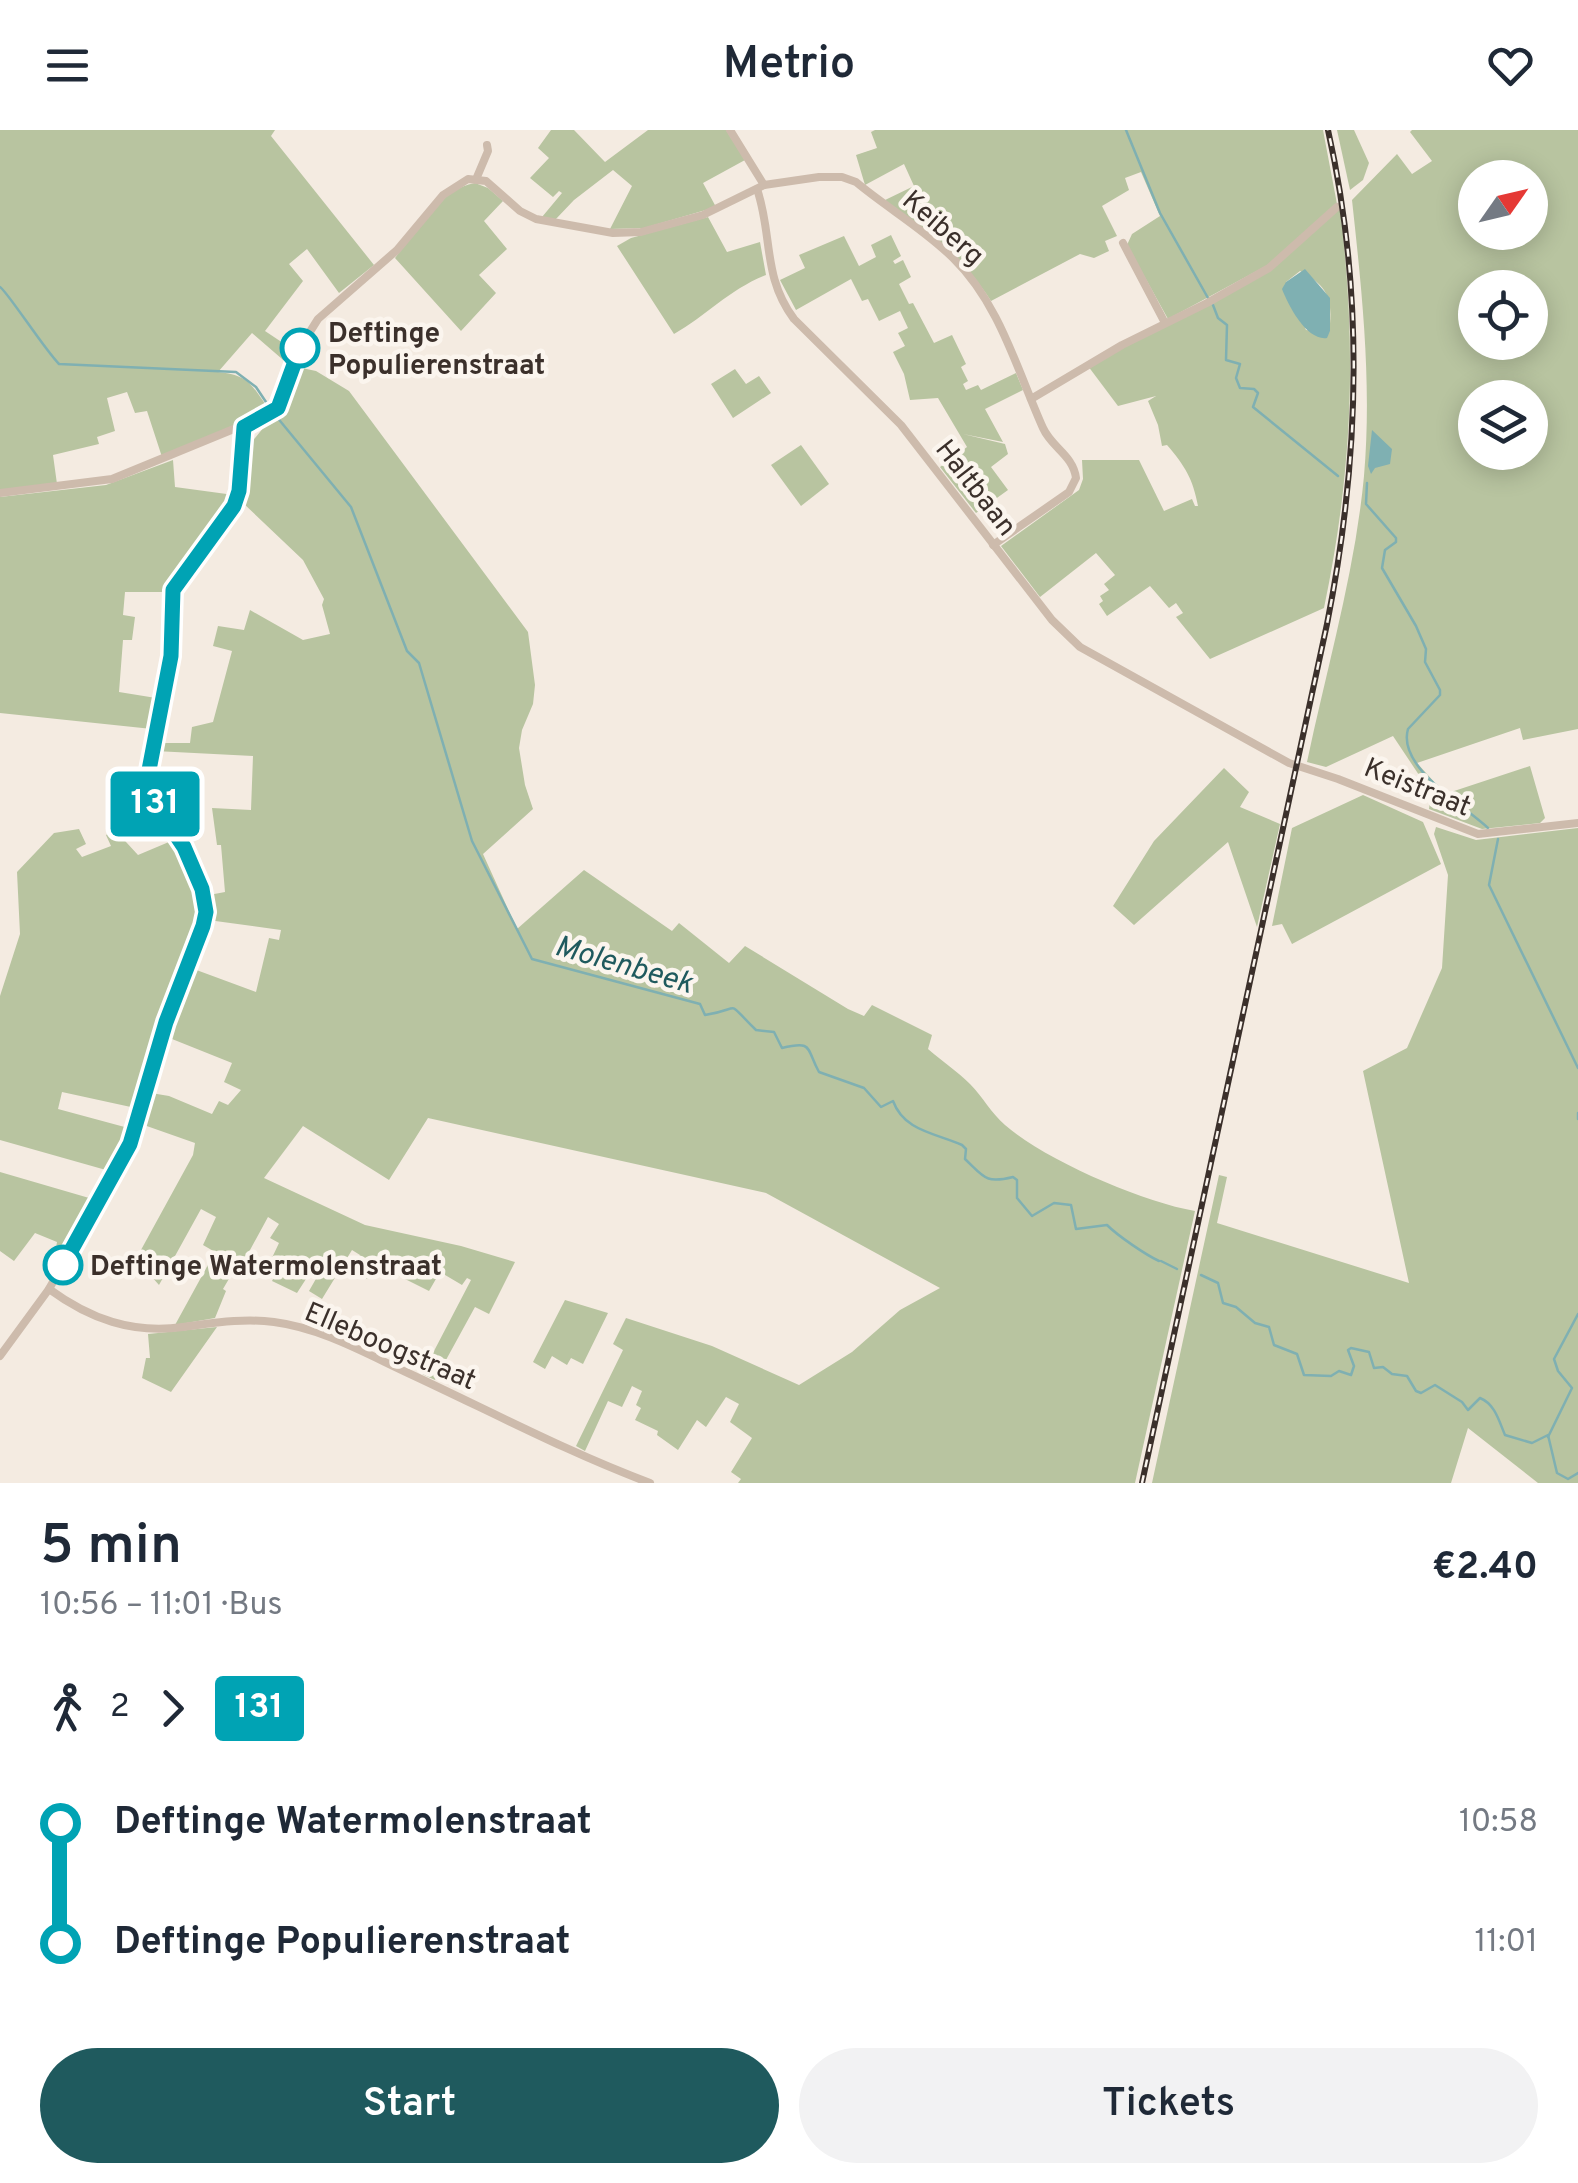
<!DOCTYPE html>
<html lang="en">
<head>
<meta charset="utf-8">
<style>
  body { margin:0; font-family:Overpass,sans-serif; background:#f2f2f3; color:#1f2937; height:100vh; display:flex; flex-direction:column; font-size:38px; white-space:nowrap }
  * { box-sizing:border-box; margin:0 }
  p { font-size:32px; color:#747a83 }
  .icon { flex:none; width:55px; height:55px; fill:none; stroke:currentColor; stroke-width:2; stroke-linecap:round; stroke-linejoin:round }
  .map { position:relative; height:1353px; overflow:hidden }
  .drawer { display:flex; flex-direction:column; background:#fff; flex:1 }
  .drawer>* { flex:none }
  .badge { padding:0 20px; border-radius:8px; font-size:35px; line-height:65px }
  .needle { width:65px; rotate:56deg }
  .controls { position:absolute; left:1458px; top:30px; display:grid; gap:20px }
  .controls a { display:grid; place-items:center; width:90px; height:90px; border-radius:50%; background:#fff; box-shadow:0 5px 25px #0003; font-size:50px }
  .map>.badge { position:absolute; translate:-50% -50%; box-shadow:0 0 0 5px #fff }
  .legs { display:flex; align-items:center; gap:15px; height:110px; padding:0 40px; font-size:32px }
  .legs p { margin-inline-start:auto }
  .head { display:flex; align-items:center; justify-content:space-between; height:170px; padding:0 40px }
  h1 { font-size:55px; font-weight:600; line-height:75px }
  .primary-button { display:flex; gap:20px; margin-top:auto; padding:20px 40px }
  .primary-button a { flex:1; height:115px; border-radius:60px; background:#1f5a5e; color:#fff; font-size:40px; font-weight:600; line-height:115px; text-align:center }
  .primary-button a+a { background:#f2f2f3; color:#1f2937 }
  ul { padding:0 40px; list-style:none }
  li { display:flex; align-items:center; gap:35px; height:120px; font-size:38px }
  li i { display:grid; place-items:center; width:15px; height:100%; margin:0 12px; background:currentColor }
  li i::after { content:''; width:25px; height:25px; margin:-12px; border:8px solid; border-radius:50%; background:#fff }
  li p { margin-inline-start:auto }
  li:first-child i { background:linear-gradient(#0000 50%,currentColor 0) }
  li:last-child i { background:linear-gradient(currentColor 50%,#0000 0) }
  header { display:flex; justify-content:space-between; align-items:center; height:130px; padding:0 40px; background:#fff; font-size:45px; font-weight:600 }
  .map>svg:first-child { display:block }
  .green { fill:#b8c4a0; fill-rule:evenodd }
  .water { fill:#7fb0b2 }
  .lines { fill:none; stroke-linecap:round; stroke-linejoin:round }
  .stream { stroke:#7fb0b2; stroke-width:2.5 }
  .minor { stroke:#cdbbac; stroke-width:8 }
  .rail-casing { stroke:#3b302b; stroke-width:6 }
  .rail { stroke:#fbf5ee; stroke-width:2.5; stroke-dasharray:8; stroke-linecap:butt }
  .line-1-casing { stroke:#fff; stroke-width:22 }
  .line-1 { stroke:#00a3b4; stroke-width:15 }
  .stop-1-dot { fill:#fff; stroke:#00a3b4; stroke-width:5 }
  .labels { text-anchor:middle; stroke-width:9; stroke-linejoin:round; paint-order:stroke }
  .street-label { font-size:28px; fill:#3b302b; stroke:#fbf5ee }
  .stop-label { font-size:28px; font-weight:bold; fill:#3b302b; stroke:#fbf5ee; text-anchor:start }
  .water-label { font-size:30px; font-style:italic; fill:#1f5a5e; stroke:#fbf5ee }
</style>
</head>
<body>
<header><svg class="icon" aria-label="menu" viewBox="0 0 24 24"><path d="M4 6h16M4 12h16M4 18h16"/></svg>Metrio<svg class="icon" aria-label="heart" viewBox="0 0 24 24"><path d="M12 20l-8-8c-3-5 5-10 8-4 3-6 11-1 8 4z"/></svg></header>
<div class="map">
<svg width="1578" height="1353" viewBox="0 0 1578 1353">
  <rect width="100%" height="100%" fill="#f4ebe1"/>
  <!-- green -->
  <g class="green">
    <path d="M 0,0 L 275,0 L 271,6 L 374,135 L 339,163 L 307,119 L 289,134 L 303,151 L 265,201 L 295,221 L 289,235 L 252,203 L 218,242 C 250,245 252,256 270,281 L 162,327 L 147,281 L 135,283 L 127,262 L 107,268 L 115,301 L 97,307 L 99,314 L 53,325 L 57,354 L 0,360 Z"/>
    <path d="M 551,0 L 574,0 L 605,32 L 648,0 L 726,0 L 745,30 L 703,53 L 716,77 L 644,98 L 610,99 L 632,56 L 613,40 L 574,70 L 555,90 L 542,87 L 562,63 L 559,61 L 553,67 L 530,48 L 549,28 L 538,18 Z"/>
    <path d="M 875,0 L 1323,0 L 1337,74 L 1275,131 L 1168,189 L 1127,115 L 1132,104 L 1160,86 L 1141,42 L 1125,48 L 1129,60 L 1102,76 L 1117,106 L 1105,111 L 1109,121 L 1094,128 L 1080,124 L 991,171 C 963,127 925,100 883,71 L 914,56 L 904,34 L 865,55 L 856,25 L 877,18 L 871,2 Z"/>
    <path d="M 1337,0 L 1354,0 L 1369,33 L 1363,50 L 1350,60 Z"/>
    <path d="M 1412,0 L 1578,0 L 1578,599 L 1523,610 L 1520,598 L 1417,633 L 1445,664 L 1530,636 L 1545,688 L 1540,693 L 1482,699 L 1429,679 L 1431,663 L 1393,606 L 1326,637 L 1307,632 C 1327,537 1355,442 1364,346 C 1372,253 1362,162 1352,70 L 1397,24 L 1412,44 L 1432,31 L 1410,2 ZM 1475,48 L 1530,48 L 1530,102 L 1475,102 ZM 1475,158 L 1530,158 L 1530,212 L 1475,212 ZM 1475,268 L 1530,268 L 1530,322 L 1475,322 Z"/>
    <path d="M 475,53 L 488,58 L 503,71 L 484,91 L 507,119 L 479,145 L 496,163 L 461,201 L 395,128 C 416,101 439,59 475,53 Z"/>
    <path d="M 1340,78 C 1357,219 1353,339 1324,478 L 1210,529 L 1176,487 L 1183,483 L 1176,473 L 1169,478 L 1150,456 L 1107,486 L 1099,474 L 1103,471 L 1100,466 L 1109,460 L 1104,454 L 1115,445 L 1096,423 L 1040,467 L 1001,416 L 1079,360 L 1083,349 L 1082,330 L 1139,330 L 1164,381 L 1192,369 L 1195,376 L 1198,376 C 1193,349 1185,336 1167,315 L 1162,316 L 1158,295 L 1148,271 L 1156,266 L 1118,276 L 1088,236 L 1263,143 ZM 1300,141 C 1330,157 1333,171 1329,203 L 1306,200 L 1286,152 Z"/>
    <path d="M 708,87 L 727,122 L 760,112 L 766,145 C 730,159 706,186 674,204 L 617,116 L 631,108 Z"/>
    <path d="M 891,105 L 901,126 L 893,131 L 895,134 L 903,130 L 911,147 L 899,154 L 909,174 L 913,173 L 934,213 L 952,205 L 966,234 L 961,237 L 968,251 L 963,254 L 966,260 L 978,255 L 981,260 L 1016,243 L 1023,260 L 985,279 L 1003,312 L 963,304 L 1005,314 L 1008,324 L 991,337 L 1008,360 L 976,383 L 940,337 L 967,317 L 938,268 L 910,270 L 904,244 L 893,222 L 905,216 L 898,203 L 908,198 L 900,181 L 879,191 L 868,169 L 862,171 L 851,149 L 796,180 L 780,150 L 805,138 L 799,125 L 844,106 L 859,136 L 876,127 L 871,115 Z"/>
    <path d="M 297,237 L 316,241 L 349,261 L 528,502 L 535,555 L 533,574 L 522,600 L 519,618 L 525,655 L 533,679 L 483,724 L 517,799 L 584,740 L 672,801 L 679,793 L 729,833 L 745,816 L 848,879 L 864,886 L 872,875 L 932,905 L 928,919 C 942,931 957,941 970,954 C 983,967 991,983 1005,995 C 1045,1030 1142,1072 1195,1081 L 1135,1353 L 738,1353 L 741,1349 L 731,1342 L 752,1308 L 730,1292 L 739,1274 L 726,1267 L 706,1297 L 697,1290 L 678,1320 L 657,1305 L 658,1301 L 635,1290 L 641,1278 L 636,1275 L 642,1261 L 632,1256 L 622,1277 L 608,1271 L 585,1321 L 576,1316 L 623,1220 L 613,1214 L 626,1188 L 712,1216 L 799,1255 L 852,1222 L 900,1180 L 940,1158 L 766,1063 L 428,988 L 389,1050 L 303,996 L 264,1048 L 365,1095 L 461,1116 L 515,1132 L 489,1184 L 475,1177 L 435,1250 L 422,1244 L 471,1150 L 467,1148 L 462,1155 L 440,1142 L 429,1161 L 391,1142 L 388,1148 L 372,1139 L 367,1149 L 352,1140 L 360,1125 L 352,1120 L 322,1169 L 309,1161 L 321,1140 L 315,1135 L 297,1163 L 272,1151 L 279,1137 L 270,1132 L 279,1113 L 270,1108 L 279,1094 L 268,1087 L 244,1131 L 240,1130 L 223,1159 L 226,1161 L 215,1188 L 175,1195 L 215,1122 L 203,1115 L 216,1087 L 201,1079 L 159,1155 L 136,1129 L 193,1025 L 195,1013 L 141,994 L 151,963 L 169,966 L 212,984 L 219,971 L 228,975 L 241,960 L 224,952 L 232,933 L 167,907 L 191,838 L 256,862 L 269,808 L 279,810 L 281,800 L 208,790 L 209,765 L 225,762 L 221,715 L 217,715 L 212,678 L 251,680 L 253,626 L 155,621 L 162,585 L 165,586 L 160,613 L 190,613 L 192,597 L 213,592 L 232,521 L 213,516 L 218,496 L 244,500 L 250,480 L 303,510 L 330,504 L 322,475 L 324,469 L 303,430 L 242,372 L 245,331 L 250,314 L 287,269 Z"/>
    <path d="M 735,239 L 746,254 L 759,246 L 771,263 L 733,288 L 711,254 Z"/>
    <path d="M 801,315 L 829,354 L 801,376 L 771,335 Z"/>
    <path d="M 173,330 L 175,357 L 234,365 L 181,439 L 168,462 L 125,462 L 123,485 L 135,487 L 132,510 L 123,510 L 119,562 L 156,568 L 152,599 L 0,583 L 0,367 L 106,355 Z"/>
    <path d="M 1224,638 L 1249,662 L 1240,677 L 1280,694 L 1257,797 L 1228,712 L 1134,795 L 1113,776 L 1154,711 Z"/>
    <path d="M 1363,665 L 1423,692 L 1441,734 L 1292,814 L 1282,794 L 1272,796 L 1292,698 Z"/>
    <path d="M 1436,697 L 1476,710 L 1578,698 L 1578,1353 L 1538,1353 L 1468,1298 L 1451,1353 L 1152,1353 L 1219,1045 L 1227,1047 L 1217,1093 L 1409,1153 L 1363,941 L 1407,918 L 1442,838 L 1448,745 L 1434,704 Z"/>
    <path d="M 79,699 L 86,714 L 76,719 L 82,727 L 111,716 L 106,705 L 115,700 L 138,725 L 176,709 C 189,737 205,762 201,794 L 164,891 L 140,979 L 62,962 L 58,979 L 132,999 L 113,1042 L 0,1010 L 0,866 L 20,804 L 17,742 L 54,703 Z"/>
    <path d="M 0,1042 L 96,1070 L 66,1123 L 56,1118 L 57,1112 L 35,1103 L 14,1131 L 0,1121 Z"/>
    <path d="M 565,1170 L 608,1183 L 583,1234 L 571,1228 L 567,1235 L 552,1226 L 545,1239 L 533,1232 Z"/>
    <path d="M 217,1197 L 171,1262 L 142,1248 L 146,1228 L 150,1228 L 148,1204 Z"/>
  </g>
  <!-- water -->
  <g class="water">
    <path d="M 1305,139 L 1330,168 L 1330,201 L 1327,208 C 1307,211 1289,177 1282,159 L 1286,152 Z"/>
    <path d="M 1372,300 L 1392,319 L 1390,334 L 1375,338 L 1371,344 L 1368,336 Z"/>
  </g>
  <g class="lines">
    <!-- stream -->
    <g class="stream">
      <path d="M 1126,0 L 1160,83 L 1208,168"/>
      <path d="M 0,157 C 7,161 44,219 59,234 L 236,242 L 256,257 L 270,278"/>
      <path d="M 1213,175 L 1218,188 L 1227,195 L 1226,230 L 1240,234 L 1236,248 L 1240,258 L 1254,259 L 1258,263 L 1253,277 L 1338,346"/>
      <path d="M 276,286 L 351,377 L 407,521 L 419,533 L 472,711 L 532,829 L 700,874 L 705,885 C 745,879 723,868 756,900 L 774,902 L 782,918 C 814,910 806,919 819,942 L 864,958 L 881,977 L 893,971 C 904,1001 935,1003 962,1015 L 966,1019 L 965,1029 C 984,1047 985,1054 1013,1047 L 1017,1050 L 1017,1068 L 1032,1086 L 1054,1073 L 1071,1075 L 1076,1099 L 1107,1095 C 1118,1106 1146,1125 1159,1131"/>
      <path d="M 1367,353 L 1366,374 L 1396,408 L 1396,412 L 1385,420 L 1382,438 L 1416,496 L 1426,519 L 1425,532 L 1440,560 L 1440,565 L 1408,599 C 1397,637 1462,674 1488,698"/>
      <path d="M 1498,709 L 1489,755 L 1578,938"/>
      <path d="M 1578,983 L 1578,989"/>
      <path d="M 1161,1131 L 1177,1139"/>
      <path d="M 1201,1145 L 1218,1153 L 1223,1173 L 1236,1177 L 1255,1193 L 1269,1197 L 1274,1215 L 1297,1224 L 1304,1245 L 1331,1246 L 1339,1241 L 1351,1245 L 1354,1236 L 1348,1220 L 1351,1218 L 1369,1222 L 1374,1238 L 1383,1237 L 1392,1244 L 1407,1246 L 1416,1261 L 1421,1263 L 1435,1255 L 1462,1272 L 1468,1280 L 1480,1268 C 1495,1274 1499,1291 1505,1305 L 1532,1313 L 1548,1305 L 1557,1343 L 1568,1349 L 1578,1343"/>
      <path d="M 1548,1307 L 1572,1258 L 1558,1241 L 1554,1229 L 1578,1184"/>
    </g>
    <!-- minor -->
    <g class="minor">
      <path d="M 730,0 L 764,55"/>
      <path d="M 477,47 L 488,21 L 487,15"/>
      <path d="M 757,59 C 773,106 762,146 794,189 L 901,295 L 1052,490 L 1080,517 L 1289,633 L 1338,649 L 1478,704 L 1578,693"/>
      <path d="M 1123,113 L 1165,193"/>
      <path d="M 1031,269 L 1122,215 L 1207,173 L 1269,138 L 1337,77"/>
      <path d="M 0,363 L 112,349 L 268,285 L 282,271 L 301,216 L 318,189 L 397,120 L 443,65 L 468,49 L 486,51 L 520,81 L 536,89 L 613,103 L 641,102 L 703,85 L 764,55 L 819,47 L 842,47 L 856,52 C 887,78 924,99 953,128 C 1000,174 1017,240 1043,298 C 1052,318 1073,325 1076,348 L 1069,362 L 993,415"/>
      <path d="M 49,1159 C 90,1189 132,1204 183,1197 C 214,1193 243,1188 274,1192 C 321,1198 365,1223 408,1243 C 488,1280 567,1322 650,1353"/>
      <path d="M 0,1226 L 49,1159 L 126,1023 L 167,892 L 203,796 L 206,782 L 202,759 L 185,717 L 150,662 L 149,640 L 171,526 L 173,460 L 238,368 L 244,297"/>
    </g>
    <defs>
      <path id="rail" d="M 1142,1353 L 1327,494 C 1360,329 1365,165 1328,0"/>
    </defs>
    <!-- rail casing -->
    <use href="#rail" class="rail-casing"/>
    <!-- rail -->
    <use href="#rail" class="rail"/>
  </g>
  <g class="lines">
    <defs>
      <path id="line-1" d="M 63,1135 L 130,1014 L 166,892 L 203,796 L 206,782 L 202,759 L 184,717 L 154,672 L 150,662 L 149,640 L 171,526 L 173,460 L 234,376 L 239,361 L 244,297 L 278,278 L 300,218"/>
    </defs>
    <!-- line-1 casing -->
    <use href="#line-1" class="line-1-casing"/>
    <!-- line-1 -->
    <use href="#line-1" class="line-1"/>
  </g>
  <!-- markers -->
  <g class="stop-1-dot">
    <circle cx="300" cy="218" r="18"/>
    <circle cx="63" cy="1135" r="18"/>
  </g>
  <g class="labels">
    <!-- street labels -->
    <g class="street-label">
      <text transform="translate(944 97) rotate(41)" y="10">Keiberg</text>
      <text transform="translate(977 357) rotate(52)" y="10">Haltbaan</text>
      <text transform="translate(1418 656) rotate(22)" y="10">Keistraat</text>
      <text transform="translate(391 1215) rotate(23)" y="10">Elleboogstraat</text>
    </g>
    <!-- stop labels -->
    <g class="stop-label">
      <text x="328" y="212">Deftinge<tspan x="328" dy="32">Populierenstraat</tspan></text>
      <text x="90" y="1145">Deftinge Watermolenstraat</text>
    </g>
    <!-- water labels -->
    <g class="water-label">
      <text transform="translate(624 834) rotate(16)" y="10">Molenbeek</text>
    </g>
  </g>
</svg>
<div class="controls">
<a><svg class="needle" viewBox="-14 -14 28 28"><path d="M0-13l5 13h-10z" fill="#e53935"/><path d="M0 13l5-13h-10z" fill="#747a83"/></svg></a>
<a><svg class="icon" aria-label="locate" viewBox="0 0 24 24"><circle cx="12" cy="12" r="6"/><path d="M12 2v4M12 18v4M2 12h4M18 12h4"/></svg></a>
<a><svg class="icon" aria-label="layers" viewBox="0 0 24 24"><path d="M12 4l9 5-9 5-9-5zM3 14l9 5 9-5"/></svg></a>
</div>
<b class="badge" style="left:155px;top:674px;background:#00a3b4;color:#fff">131</b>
</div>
<section class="drawer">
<div class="head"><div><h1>5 min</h1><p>10:56 – 11:01 · Bus</p></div><b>€2.40</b></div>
<div class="legs"><svg class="icon" aria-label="walk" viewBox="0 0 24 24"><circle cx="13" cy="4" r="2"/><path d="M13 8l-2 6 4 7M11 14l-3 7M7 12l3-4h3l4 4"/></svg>2<svg class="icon" aria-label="forward" viewBox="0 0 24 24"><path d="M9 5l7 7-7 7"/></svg><b class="badge" style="background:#00a3b4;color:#fff">131</b></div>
<ul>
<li><i style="color:#00a3b4"></i><b>Deftinge Watermolenstraat</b><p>10:58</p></li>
<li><i style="color:#00a3b4"></i><b>Deftinge Populierenstraat</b><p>11:01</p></li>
</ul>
<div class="primary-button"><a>Start</a><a>Tickets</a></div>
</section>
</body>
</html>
